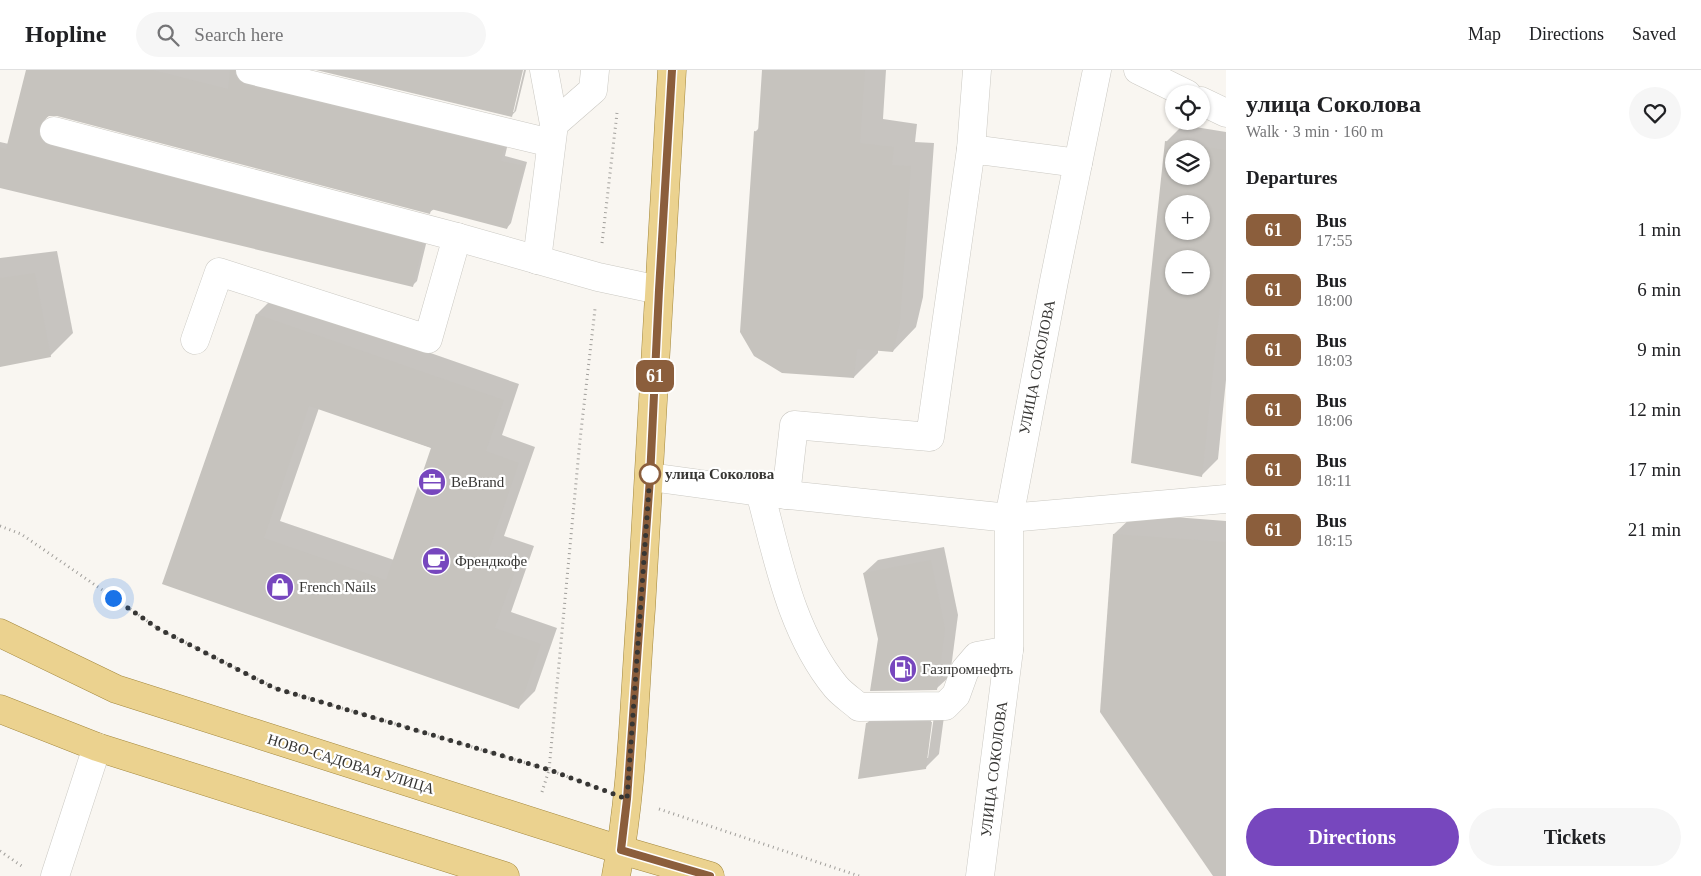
<!DOCTYPE html>
<html lang="en">
<head>
<meta charset="utf-8">
<style>
  body { margin:0; font-family:Georgia,serif; background:#f6f6f6; color:#202124; height:100vh; display:flex; flex-direction:column; font-size:19px; white-space:nowrap }
  * { box-sizing:border-box; margin:0 }
  p { font-size:16px; color:#757577 }
  .icon { flex:none; width:28px; height:28px; fill:none; stroke:currentColor; stroke-width:2; stroke-linecap:round; stroke-linejoin:round }
  .map { position:relative; flex:1; overflow:hidden }
  .details { display:flex; flex-direction:column; background:#fff; width:475px }
  .details>* { flex:none }
  .badge { padding:0 10px; border-radius:8px; font-size:18px; line-height:32px }
  .fabs { position:absolute; left:1165px; top:15px; display:grid; gap:10px }
  .fabs a { display:grid; place-items:center; width:45px; height:45px; border-radius:50%; background:#fff; box-shadow:0 1px 4px #0004; font-size:25px }
  .you { position:absolute; width:25px; height:25px; margin:-12px; border:4px solid #fff; border-radius:50%; background:#1a73e8; box-shadow:0 0 0 8px #1a73e833 }
  .map>.badge { position:absolute; translate:-50% -50%; box-shadow:0 0 0 2px #fff }
  h2 { padding:0 20px; font-size:19px; line-height:45px }
  .round { display:grid; place-items:center; flex:none; width:52px; height:52px; border-radius:26px; background:#f6f6f6 }
  .headline { display:flex; align-items:center; justify-content:space-between; height:85px; padding:0 20px }
  h1 { font-size:24px; font-weight:700; line-height:38px }
  .button { display:flex; gap:10px; margin-top:auto; padding:10px 20px }
  .button a { flex:1; height:58px; border-radius:30px; background:#7747be; color:#fff; font-size:20px; font-weight:700; line-height:58px; text-align:center }
  .button a+a { background:#f6f6f6; color:#202124 }
  ul { padding:0; list-style:none }
  li { display:flex; align-items:center; gap:15px; height:60px; padding:0 20px }
  li div { flex:1 }
  li b { display:block; font-size:19px }
  li em { font-style:normal }
  li .badge { min-width:55px; font-weight:700; text-align:center }
  header { display:flex; align-items:center; gap:30px; box-sizing:border-box; height:70px; padding:0 25px; background:#fff; border-bottom:1px solid #e0e0e0 }
  header strong { font-size:24px }
  nav { display:flex; gap:28px; margin-inline-start:auto; font-size:18px }
  .search { width:350px; height:45px; background:#f6f6f6; display:flex; align-items:center; gap:12px; box-sizing:border-box; padding:0 18px; border-radius:28px; color:#757577; font-size:19px }
  main { display:flex; flex:1; min-height:0 }
  .map>svg:first-child { display:block }
  .shadow { fill:#0003; fill-rule:evenodd }
  .building { fill:#c6c3be; fill-rule:evenodd }
  .lines { fill:none; stroke-linecap:round; stroke-linejoin:round }
  .minor-casing { stroke:#cbc9c3; stroke-width:29 }
  .major-casing { stroke:#a3883e; stroke-width:29 }
  .path { stroke:#a09e9a; stroke-width:3; stroke-dasharray:1 4; stroke-linecap:butt }
  .minor { stroke:#fff; stroke-width:28 }
  .major { stroke:#ebd28f; stroke-width:28 }
  .line-casing { stroke:#fff; stroke-width:11 }
  .line { stroke:#8b5e3c; stroke-width:8 }
  .walk { stroke:#373634; stroke-width:5; stroke-dasharray:0 9 }
  .stop-dot { fill:#fff; stroke:#8b5e3c; stroke-width:2.5 }
  .labels { text-anchor:middle; stroke-width:4.5; stroke-linejoin:round; paint-order:stroke }
  .street-label { font-size:15px; fill:#373634; stroke:#fff }
  .stop-label { font-size:15px; font-weight:bold; fill:#373634; stroke:#fff; text-anchor:start }
  .poi-label { font-size:15px; fill:#373634; stroke:#fff; text-anchor:start }
</style>
</head>
<body>
<header>
<strong>Hopline</strong>
<div class="search"><svg class="icon" aria-label="search" viewBox="0 0 24 24"><circle cx="10" cy="10" r="6"/><path d="M15 15l6 6"/></svg>Search here</div>
<nav><a>Map</a><a>Directions</a><a>Saved</a></nav>
</header>
<main>
<div class="map">
<svg width="1226" height="806" viewBox="0 0 1226 806">
  <rect width="100%" height="100%" fill="#f9f6f1"/>
  <!-- shadow -->
  <g class="shadow">
    <path d="M 28,0 L 239,0 L 508,73 L 505,86 L 527,92 L 511,153 L 507,158 L 434,139 L 430,142 L 58,45 L 49,45 L 43,52 L 43,61 L 427,170 L 417,211 L 413,215 L 0,117 L 0,72 L 9,74 Z"/>
    <path d="M 322,0 L 522,0 L 511,42 L 514,42 L 524,0 L 526,0 L 516,41 L 511,46 Z"/>
    <path d="M 764,0 L 886,0 L 883,49 L 917,54 L 915,72 L 934,73 L 923,227 L 916,257 L 893,281 L 878,279 L 878,283 L 854,307 L 755,62 L 760,57 Z"/>
    <path d="M 1183,55 L 1226,62 L 1226,310 L 1218,389 L 1201,406 L 1133,392 L 1166,72 ZM 1174,79 L 1201,79 L 1201,106 L 1174,106 ZM 1174,134 L 1201,134 L 1201,161 L 1174,161 ZM 1174,189 L 1201,189 L 1201,216 L 1174,216 Z"/>
    <path d="M 57,181 L 73,263 L 50,286 L 0,295 L 0,188 Z"/>
    <path d="M 273,228 L 519,314 L 502,365 L 535,377 L 504,466 L 534,476 L 511,542 L 557,558 L 535,621 L 519,637 L 164,513 L 257,244 ZM 319,338 L 432,378 L 394,490 L 280,451 Z"/>
    <path d="M 1135,444 L 1226,451 L 1226,806 L 1214,806 L 1114,464 Z"/>
    <path d="M 944,477 L 958,545 L 950,606 L 936,619 L 864,503 L 878,490 Z"/>
    <path d="M 945,639 L 939,684 L 925,698 L 867,653 L 881,640 ZM 932,645 L 934,646 L 928,688 L 926,688 Z"/>
  </g>
  <!-- building -->
  <g class="building">
    <path d="M 26,0 L 153,0 L 228,19 L 230,0 L 235,0 L 235,5 L 239,11 L 246,15 L 504,78 L 501,91 L 524,96 L 507,159 L 431,139 L 430,144 L 57,46 L 49,46 L 43,50 L 39,58 L 39,66 L 43,72 L 50,76 L 423,174 L 413,217 L 0,118 L 0,77 L 6,79 Z"/>
    <path d="M 316,0 L 523,0 L 512,47 Z"/>
    <path d="M 762,0 L 865,0 L 860,73 L 894,77 L 892,95 L 911,96 L 900,252 L 893,282 L 857,279 L 854,308 L 782,303 L 754,286 L 740,262 L 754,61 L 758,62 Z"/>
    <path d="M 1165,71 L 1226,80 L 1226,178 L 1202,407 L 1131,393 ZM 1174,79 L 1201,79 L 1201,106 L 1174,106 ZM 1174,134 L 1201,134 L 1201,161 L 1174,161 ZM 1174,189 L 1201,189 L 1201,216 L 1174,216 Z"/>
    <path d="M 35,203 L 51,287 L 0,297 L 0,208 Z"/>
    <path d="M 256,244 L 504,330 L 486,381 L 519,393 L 488,483 L 518,493 L 495,558 L 541,574 L 519,639 L 162,514 ZM 309,336 L 431,378 L 386,510 L 264,468 Z"/>
    <path d="M 1113,464 L 1226,472 L 1226,806 L 1213,806 L 1100,642 Z"/>
    <path d="M 931,490 L 945,559 L 937,620 L 870,621 L 878,569 L 863,503 Z"/>
    <path d="M 932,652 L 926,699 L 858,709 L 866,653 Z"/>
  </g>
  <g class="lines">
    <defs>
      <g id="minor">
        <path d="M 250,0 L 551,73"/>
        <path d="M 544,0 L 554,54"/>
        <path d="M 1138,0 L 1187,24"/>
        <path d="M 1201,31 L 1226,43"/>
        <path d="M 54,61 L 457,167 L 598,207 L 659,220"/>
        <path d="M 971,79 L 977,0"/>
        <path d="M 537,190 L 554,54 L 593,20 L 595,0"/>
        <path d="M 195,270 L 219,202 L 428,269 L 457,167"/>
        <path d="M 650,407 L 760,422 L 1009,448 L 1226,429"/>
        <path d="M 760,422 C 778,489 791,562 836,617 C 842,624 851,630 859,637 L 945,636 L 956,625 L 965,600 L 977,586 L 1009,580"/>
        <path d="M 786,425 L 794,355 L 930,367 L 971,79 L 1078,93"/>
        <path d="M 55,806 L 97,677"/>
        <path d="M 980,806 L 1009,580 L 1009,448 L 1054,211 L 1097,0"/>
      </g>
      <g id="major">
        <path d="M 0,563 L 116,619 L 621,780 L 710,806"/>
        <path d="M 0,639 L 97,677 L 505,806"/>
        <path d="M 616,806 C 633,718 634,628 641,539 C 653,360 661,180 672,0"/>
      </g>
    </defs>
    <!-- minor casing -->
    <use href="#minor" class="minor-casing"/>
    <!-- major casing -->
    <use href="#major" class="major-casing"/>
    <!-- path -->
    <g class="path">
      <path d="M 602,173 L 617,43"/>
      <path d="M 0,456 L 21,464 L 159,559 L 275,618 L 549,700 L 596,717"/>
      <path d="M 542,722 L 549,700 L 580,370 L 595,239"/>
      <path d="M 659,739 L 859,806"/>
      <path d="M 0,781 L 23,797"/>
    </g>
    <!-- minor -->
    <use href="#minor" class="minor"/>
    <!-- major -->
    <use href="#major" class="major"/>
  </g>
  <g class="lines">
    <defs>
      <path id="line" d="M 672,0 L 659,220 L 650,408 L 627,729 L 621,780 L 710,806"/>
    </defs>
    <!-- line casing -->
    <use href="#line" class="line-casing"/>
    <!-- line -->
    <use href="#line" class="line"/>
    <!-- walk -->
    <path class="walk" d="M 113,528 L 159,559 L 274,618 L 550,700 L 627,729 L 650,404"/>
  </g>
  <!-- icons -->
  <defs>
    <symbol id="office-disc" viewBox="-11 -11 22 22"><circle r="9.5" fill="#7747be" stroke="#fff"/><path d="M-6-3h4V-5.5h4V-3h4V5H-6ZM-1-4.5V-3h2v-1.5ZM-6 0V1H6V0Z" fill="#fff"/></symbol>
    <symbol id="cafe-disc" viewBox="-11 -11 22 22"><circle r="9.5" fill="#7747be" stroke="#fff"/><path d="M-5.5-4.5H6V0H3Q3 3.5 0 3.5H-2.5Q-5.5 3.5-5.5 0ZM3-3.2v2h1.7v-2ZM-6 4.5H4V6H-6Z" fill="#fff"/></symbol>
    <symbol id="shop-disc" viewBox="-11 -11 22 22"><circle r="9.5" fill="#7747be" stroke="#fff"/><path d="M-5-2.5h2.3a2.7 3.5 0 0 1 5.4 0H5L5.5 6h-11ZM-1.5-2.5h3a1.5 2.3 0 0 0-3 0Z" fill="#fff"/></symbol>
    <symbol id="fuel-disc" viewBox="-11 -11 22 22"><circle r="9.5" fill="#7747be" stroke="#fff"/><path d="M-5.5-6h7V0h2V4h1.3V-2.5L3-4.5l.8-.8L6-3V5H2.5V1h-1V6h-7ZM-4.2-4.7v3.2H.2V-4.7Z" fill="#fff"/></symbol>
  </defs>
  <g fill-rule="evenodd">
    <use href="#office-disc" x="416" y="396" width="32" height="32"/>
    <use href="#cafe-disc" x="420" y="475" width="32" height="32"/>
    <use href="#shop-disc" x="264" y="501" width="32" height="32"/>
    <use href="#fuel-disc" x="887" y="583" width="32" height="32"/>
  </g>
  <!-- markers -->
  <circle class="stop-dot" cx="650" cy="404" r="10"/>
  <g class="labels">
    <!-- street labels -->
    <g class="street-label">
      <text transform="translate(1037 297) rotate(-79)" y="5">УЛИЦА СОКОЛОВА</text>
      <text transform="translate(351 694) rotate(17)" y="5">НОВО-САДОВАЯ УЛИЦА</text>
      <text transform="translate(994 699) rotate(-83)" y="5">УЛИЦА СОКОЛОВА</text>
    </g>
    <!-- stop labels -->
    <g class="stop-label">
      <text x="665" y="409">улица Соколова</text>
    </g>
    <!-- poi labels -->
    <g class="poi-label">
      <text x="451" y="417">BeBrand</text>
      <text x="455" y="496">Френдкофе</text>
      <text x="299" y="522">French Nails</text>
      <text x="922" y="604">Газпромнефть</text>
    </g>
  </g>
</svg>
<div class="fabs">
<a><svg class="icon" aria-label="locate" viewBox="0 0 24 24"><circle cx="12" cy="12" r="6"/><path d="M12 2v4M12 18v4M2 12h4M18 12h4"/></svg></a>
<a><svg class="icon" aria-label="layers" viewBox="0 0 24 24"><path d="M12 4l9 5-9 5-9-5zM3 14l9 5 9-5"/></svg></a>
<a>+</a>
<a>−</a>
</div>
<div class="you" style="left:113px;top:528px"></div>
<b class="badge" style="left:655px;top:306px;background:#8b5e3c;color:#fff">61</b>
</div>
<section class="details">
<div class="headline"><div><h1>улица Соколова</h1><p>Walk · 3 min · 160 m</p></div><a class="round"><svg class="icon" aria-label="heart" viewBox="0 0 24 24"><path d="M12 20l-8-8c-3-5 5-10 8-4 3-6 11-1 8 4z"/></svg></a></div>
<h2>Departures</h2>
<ul>
<li><span class="badge" style="background:#8b5e3c;color:#fff">61</span><div><b>Bus</b><p>17:55</p></div><em>1 min</em></li>
<li><span class="badge" style="background:#8b5e3c;color:#fff">61</span><div><b>Bus</b><p>18:00</p></div><em>6 min</em></li>
<li><span class="badge" style="background:#8b5e3c;color:#fff">61</span><div><b>Bus</b><p>18:03</p></div><em>9 min</em></li>
<li><span class="badge" style="background:#8b5e3c;color:#fff">61</span><div><b>Bus</b><p>18:06</p></div><em>12 min</em></li>
<li><span class="badge" style="background:#8b5e3c;color:#fff">61</span><div><b>Bus</b><p>18:11</p></div><em>17 min</em></li>
<li><span class="badge" style="background:#8b5e3c;color:#fff">61</span><div><b>Bus</b><p>18:15</p></div><em>21 min</em></li>
</ul>
<div class="button"><a>Directions</a><a>Tickets</a></div>
</section>
</main>
</body>
</html>
